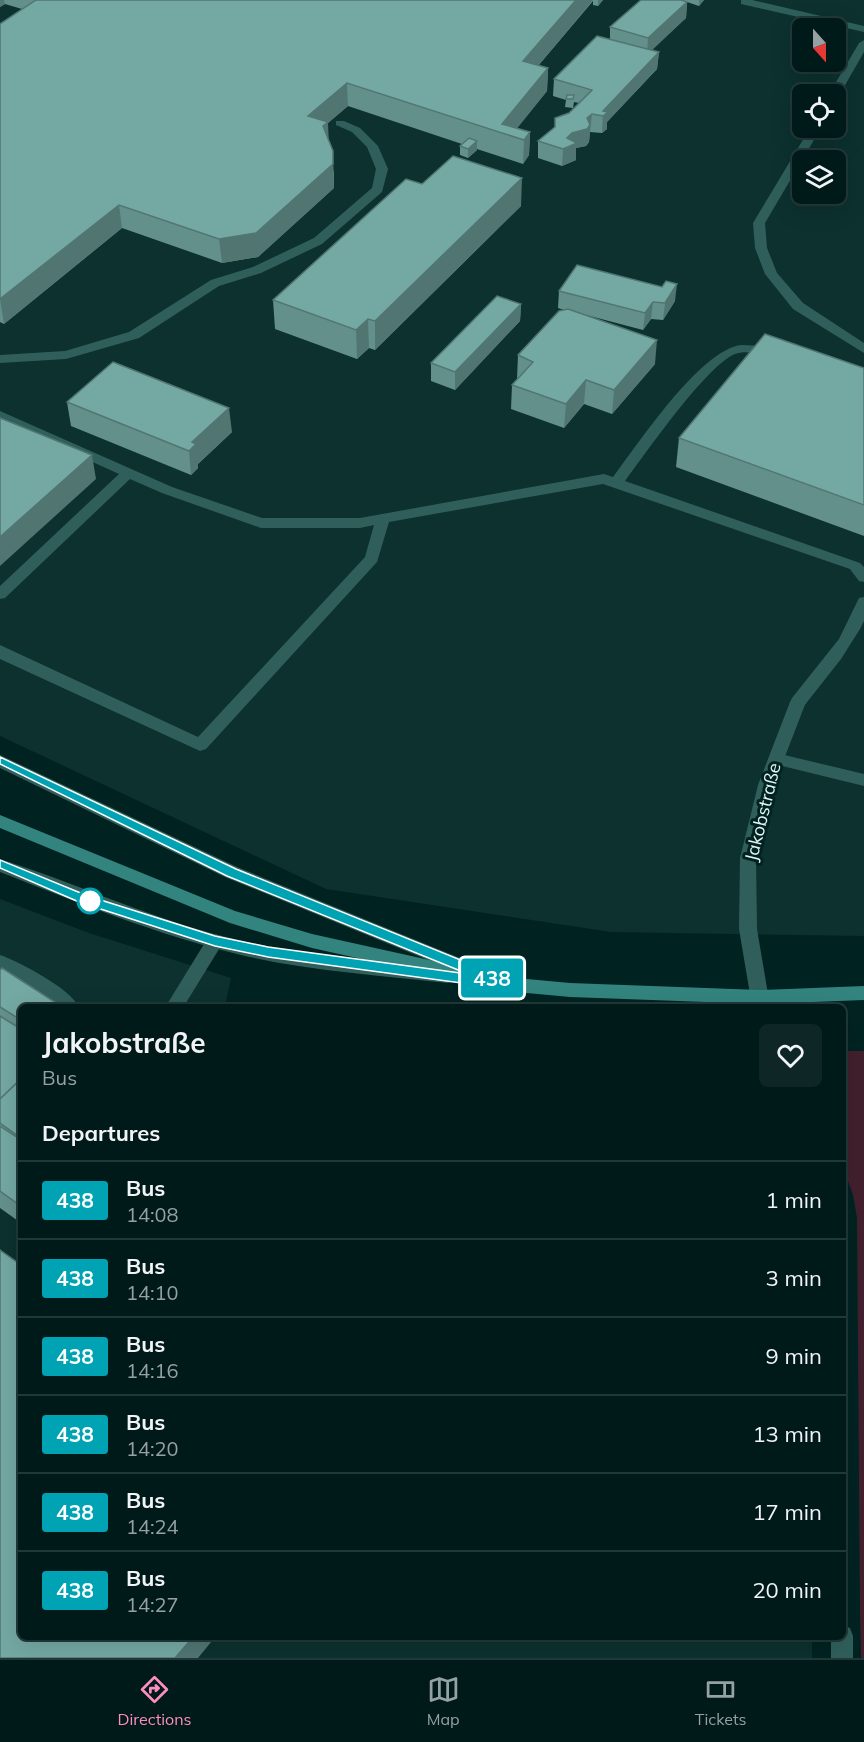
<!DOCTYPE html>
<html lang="en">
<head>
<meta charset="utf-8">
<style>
  body { margin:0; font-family:Mulish,sans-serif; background:#0e2726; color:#f1f3f6; height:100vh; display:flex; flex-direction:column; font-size:22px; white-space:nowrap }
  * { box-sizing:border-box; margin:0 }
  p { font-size:20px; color:#95a1a2 }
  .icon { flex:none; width:33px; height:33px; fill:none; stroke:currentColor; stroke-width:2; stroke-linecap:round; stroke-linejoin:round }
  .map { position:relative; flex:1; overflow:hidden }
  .side { position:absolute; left:18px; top:1004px; width:828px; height:636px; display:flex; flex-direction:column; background:#001a19; border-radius:9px; box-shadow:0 6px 24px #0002,0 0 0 2px #223838 }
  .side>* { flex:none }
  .badge { padding:0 12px; border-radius:4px; font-size:21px; line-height:39px }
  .needle { width:39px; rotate:159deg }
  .fabs { position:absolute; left:792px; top:18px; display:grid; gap:12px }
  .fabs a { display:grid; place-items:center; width:54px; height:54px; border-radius:9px; background:#001a19; box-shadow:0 6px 24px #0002,0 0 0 2px #223838; font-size:30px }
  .map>.badge { position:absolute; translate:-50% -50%; box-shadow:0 0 0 3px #fff }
  h2 { padding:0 24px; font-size:22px; line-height:54px }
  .round { display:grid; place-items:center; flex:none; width:63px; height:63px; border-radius:9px; background:#0e2726 }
  .overview { display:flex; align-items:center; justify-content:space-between; height:102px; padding:0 24px }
  h1 { font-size:28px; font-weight:700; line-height:45px }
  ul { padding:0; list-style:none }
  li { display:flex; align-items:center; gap:18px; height:78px; padding:0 24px; border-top:2px solid #223838 }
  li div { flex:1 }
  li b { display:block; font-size:22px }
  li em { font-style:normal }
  li .badge { min-width:66px; font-weight:700; text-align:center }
  .dock { display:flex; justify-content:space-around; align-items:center; height:84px; border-top:2px solid #223838; background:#001a19; font-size:16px; color:#95a1a2 }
  .dock a { display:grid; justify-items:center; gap:3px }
  .dock .on { color:#fe8ebd }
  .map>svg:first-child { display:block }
  .built { fill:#0c312e; fill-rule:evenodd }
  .green { fill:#42202e }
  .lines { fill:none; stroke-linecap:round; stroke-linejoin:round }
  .service { fill:#305f5b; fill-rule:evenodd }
  .minor { fill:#305f5b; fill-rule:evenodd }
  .secondary { fill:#33847e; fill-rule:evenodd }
  .wall { fill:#64908c }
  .shaded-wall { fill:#517672 }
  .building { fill:#74a8a3; stroke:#517672; stroke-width:1.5 }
  .line { fill:#00a3b4; stroke:#fff; stroke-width:1.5 }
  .stop-dot { fill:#fff; stroke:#00a3b4; stroke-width:3 }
  .labels { text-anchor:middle; stroke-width:6; stroke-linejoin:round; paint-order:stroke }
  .street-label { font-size:18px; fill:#e3f6f4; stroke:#002321 }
</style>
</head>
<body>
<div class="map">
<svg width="864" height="1658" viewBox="0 0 864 1658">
  <rect width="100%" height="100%" fill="#002321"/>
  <!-- built -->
  <g class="built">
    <path d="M 0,0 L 864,0 L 864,936 L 611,932 L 326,889 L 0,736 ZM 802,28 L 836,28 L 836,62 L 802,62 ZM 802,94 L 836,94 L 836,128 L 802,128 ZM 802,160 L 836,160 L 836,194 L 802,194 Z"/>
    <path d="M 0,899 L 89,933 L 231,978 L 225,1006 L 21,1006 L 21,1636 L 812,1636 L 812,1658 L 0,1658 Z"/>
  </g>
  <!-- green -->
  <path class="green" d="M 843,1051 L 864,1051 L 864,1658 L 861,1658 L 860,1615 L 857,1218 L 853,1195 L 843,1167 Z"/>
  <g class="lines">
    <!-- service -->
    <g class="service">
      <path d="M 741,0 L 752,0 L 864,26 L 864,32 L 741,4 Z"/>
      <path d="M 864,40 L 864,52 L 840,94 L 836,97 L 836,94 L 829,94 L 859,43 Z"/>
      <path d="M 336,121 L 344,121 L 360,128 L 378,146 L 388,169 L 382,192 L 322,244 L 261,273 L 219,286 L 139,338 L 66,359 L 0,363 L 0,355 L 65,351 L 129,332 L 211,280 L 253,267 L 314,238 L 372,188 L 376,169 L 367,147 L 352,132 L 336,125 Z"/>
      <path d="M 810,128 L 821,128 L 765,223 L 767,248 L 777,273 L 803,303 L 864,343 L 864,353 L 793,309 L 765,274 L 755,248 L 753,223 Z"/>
      <path d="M 741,345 L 763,346 L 779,353 L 772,357 C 761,354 746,350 735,354 C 706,366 646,453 625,481 L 860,563 L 864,567 L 864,582 L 859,581 L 850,569 L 603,484 L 389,522 L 377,562 L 206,749 L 200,751 L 0,659 L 0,645 L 198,737 L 365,557 L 374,525 L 360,528 L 261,528 L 162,493 L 130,479 L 5,598 L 0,599 L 0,586 L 119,474 L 0,420 L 0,411 L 172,487 L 262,518 L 360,518 L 604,474 L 613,477 C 639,443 699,351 741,345 Z"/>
      <path d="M 864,597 L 864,621 L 860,629 L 841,659 L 804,706 L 792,706 L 790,702 L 792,698 L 839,639 L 859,598 Z"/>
      <path d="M 776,753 L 864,774 L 864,786 L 770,763 L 768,759 Z"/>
      <path d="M 215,934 L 221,936 L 224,941 L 184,1006 L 166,1006 L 209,936 Z"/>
      <path d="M 0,955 C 18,961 71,989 78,1006 L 57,1006 L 37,991 L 0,970 Z"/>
      <path d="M 843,1625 L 850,1628 L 853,1636 L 853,1658 L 831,1658 L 831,1636 L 843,1636 Z"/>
    </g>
    <!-- minor -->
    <g class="minor">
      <path d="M 798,696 L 806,702 L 774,785 L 756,858 L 757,929 L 770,1006 L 752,1006 L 739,929 L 740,858 L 758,785 L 790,702 Z"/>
      <path d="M 0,755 L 237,867 L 494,972 L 497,977 L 494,982 L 482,982 L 225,877 L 0,768 Z"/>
      <path d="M 0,859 C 72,882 141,914 214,934 C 291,955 370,960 448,969 L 454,971 L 457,976 L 454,981 L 448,983 C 379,975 309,971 241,955 C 158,935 79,903 0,872 Z"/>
    </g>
    <!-- secondary -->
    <path class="secondary" d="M 0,815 L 235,911 L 312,934 L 506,977 L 570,983 L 760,990 L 864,986 L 864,1000 L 760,1004 L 570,997 L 506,991 L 312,948 L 230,923 L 0,828 Z"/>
  </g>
  <!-- wall -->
  <g class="wall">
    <path d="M 0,0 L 603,0 L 598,6 L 593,5 L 593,1 L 538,66 L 548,68 L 547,91 L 517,128 L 530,132 L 529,155 L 523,164 L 477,149 L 477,150 L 468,158 L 460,155 L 460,146 L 462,144 L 348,106 L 328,123 L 328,139 L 334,174 L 334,188 L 258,257 L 222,263 L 122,228 L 4,324 L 0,322 L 0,24 L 22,9 L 5,4 L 0,7 Z"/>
    <path d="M 641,0 L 704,0 L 699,6 L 687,2 L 686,18 L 651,50 L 659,52 L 657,69 L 607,122 L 607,129 L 602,133 L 590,132 L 589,142 L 586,146 L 576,148 L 576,160 L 562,166 L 538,158 L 538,141 L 555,127 L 579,103 L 574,102 L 573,108 L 565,107 L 566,100 L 553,96 L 554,79 L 610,39 L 610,27 Z"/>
    <path d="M 422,184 L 521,206 L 375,350 L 369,348 L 357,359 L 275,329 L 273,300 Z"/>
    <path d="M 559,291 L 675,301 L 663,320 L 651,319 L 643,330 L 586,315 L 655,364 L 612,414 L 584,404 L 564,428 L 511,409 L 512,385 L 517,379 L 518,355 L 564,310 L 558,308 Z"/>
    <path d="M 521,304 L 520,321 L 455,390 L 431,381 L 431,363 Z"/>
    <path d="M 864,368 L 864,536 L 676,467 L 679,438 Z"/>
    <path d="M 67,402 L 232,432 L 198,464 L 198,468 L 191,475 L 71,426 Z"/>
    <path d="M 0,970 L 21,1006 L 21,1223 L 0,1208 Z"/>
  </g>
  <!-- shaded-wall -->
  <g class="shaded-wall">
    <path d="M 0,0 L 4,0 L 5,4 L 0,7 Z"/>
    <path d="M 576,0 L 593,0 L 523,84 L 523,61 Z"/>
    <path d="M 598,0 L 603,0 L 598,6 Z"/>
    <path d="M 699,0 L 704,0 L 699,6 Z"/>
    <path d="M 687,2 L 686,18 L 647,55 L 648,38 Z"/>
    <path d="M 659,52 L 657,69 L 607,122 L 607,129 L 602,133 L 603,111 Z"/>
    <path d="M 548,68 L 547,91 L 511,136 L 502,124 Z"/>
    <path d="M 347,83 L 348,106 L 328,123 L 329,145 L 308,116 Z"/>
    <path d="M 592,114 L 589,142 L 586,146 L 576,148 L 576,160 L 562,166 L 563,149 L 567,138 Z"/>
    <path d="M 530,132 L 529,155 L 523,164 L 524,140 Z"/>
    <path d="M 477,141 L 477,150 L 468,158 L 468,149 Z"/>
    <path d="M 333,151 L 334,188 L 258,257 L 222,263 L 219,239 Z"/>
    <path d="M 522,178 L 521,206 L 375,350 L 375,321 Z"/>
    <path d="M 119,205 L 122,228 L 4,324 L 0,299 Z"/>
    <path d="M 677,284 L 675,301 L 663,320 L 665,303 Z"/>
    <path d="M 653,302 L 651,319 L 643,330 L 645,313 Z"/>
    <path d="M 521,304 L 520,321 L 455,390 L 455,372 Z"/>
    <path d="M 368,319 L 369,348 L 357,359 L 356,330 Z"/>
    <path d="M 657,340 L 655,364 L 612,414 L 614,390 Z"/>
    <path d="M 586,380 L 584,404 L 564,428 L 566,404 Z"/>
    <path d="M 229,408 L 232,432 L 198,464 L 198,468 L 191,475 L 189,451 L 192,442 Z"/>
    <path d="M 92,455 L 96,479 L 0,566 L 0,537 Z"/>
    <path d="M 194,1636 L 216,1636 L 198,1658 L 175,1658 Z"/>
  </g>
  <!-- building -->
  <g class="building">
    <path d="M 36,0 L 576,0 L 523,61 L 548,68 L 502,124 L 530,132 L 524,140 L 347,83 L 308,116 L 328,122 L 323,126 L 333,151 L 333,164 L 256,233 L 219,239 L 119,205 L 0,299 L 0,24 Z"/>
    <path d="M 641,0 L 681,0 L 687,2 L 648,38 L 610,27 Z"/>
    <path d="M 597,36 L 659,52 L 603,111 L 608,112 L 603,116 L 592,114 L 587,118 L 590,125 L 587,129 L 572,133 L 567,138 L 577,143 L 563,149 L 538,141 L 555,127 L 555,118 L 569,113 L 592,90 L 554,79 Z"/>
    <path d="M 567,95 L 574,95 L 573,99 L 566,99 Z"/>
    <path d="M 469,138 L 477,141 L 468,149 L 460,146 Z"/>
    <path d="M 453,156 L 522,178 L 375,321 L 368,319 L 356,330 L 273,300 L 406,179 L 422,184 Z"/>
    <path d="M 577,265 L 662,287 L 666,281 L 677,284 L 665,303 L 653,302 L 645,313 L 559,291 Z"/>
    <path d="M 497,296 L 521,304 L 455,372 L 431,363 Z"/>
    <path d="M 568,309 L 657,340 L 614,390 L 586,380 L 566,404 L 512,385 L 533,362 L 518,355 L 559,311 Z"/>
    <path d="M 765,334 L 864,368 L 864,505 L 679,438 Z"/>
    <path d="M 113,362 L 229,408 L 192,442 L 196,444 L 189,451 L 67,402 Z"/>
    <path d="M 0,418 L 92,455 L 0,537 Z"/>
    <path d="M 2,968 L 61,1006 L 21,1006 L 21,1020 L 0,1007 L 0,970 Z"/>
    <path d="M 0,1016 L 21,1029 L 21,1079 L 0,1099 Z"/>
    <path d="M 21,1079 L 21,1138 L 0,1123 L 0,1099 Z"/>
    <path d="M 0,1126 L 21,1140 L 21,1206 L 0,1191 Z"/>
    <path d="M 0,1250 L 21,1265 L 21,1636 L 194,1636 L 175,1658 L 0,1658 Z"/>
  </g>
  <!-- line -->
  <path class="line" d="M 0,757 L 236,869 L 510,980 L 512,984 L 506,989 L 268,957 L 215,946 L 79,902 L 0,868 L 0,860 L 88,896 L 215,936 L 268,947 L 468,974 L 227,876 L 0,764 Z"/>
  <!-- markers -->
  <circle class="stop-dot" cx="90" cy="901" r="12"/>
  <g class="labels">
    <!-- street labels -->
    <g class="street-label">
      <text transform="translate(763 812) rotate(-76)" y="6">Jakobstraße</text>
    </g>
  </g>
</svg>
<div class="fabs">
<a><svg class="needle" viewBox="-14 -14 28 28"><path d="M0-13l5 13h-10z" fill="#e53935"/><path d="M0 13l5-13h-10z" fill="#95a1a2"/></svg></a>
<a><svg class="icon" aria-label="locate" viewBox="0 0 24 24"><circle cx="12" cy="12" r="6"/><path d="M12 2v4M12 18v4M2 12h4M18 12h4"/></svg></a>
<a><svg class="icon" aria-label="layers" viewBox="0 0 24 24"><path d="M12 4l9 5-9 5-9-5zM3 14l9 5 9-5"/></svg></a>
</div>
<b class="badge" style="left:492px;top:978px;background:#00a3b4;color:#fff">438</b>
<section class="side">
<div class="overview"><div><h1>Jakobstraße</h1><p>Bus</p></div><a class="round"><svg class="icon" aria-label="heart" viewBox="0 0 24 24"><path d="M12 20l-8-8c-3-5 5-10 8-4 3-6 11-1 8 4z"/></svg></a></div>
<h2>Departures</h2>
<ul>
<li><span class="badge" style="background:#00a3b4;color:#fff">438</span><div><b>Bus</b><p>14:08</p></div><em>1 min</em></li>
<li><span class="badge" style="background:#00a3b4;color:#fff">438</span><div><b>Bus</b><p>14:10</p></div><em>3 min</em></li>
<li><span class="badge" style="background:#00a3b4;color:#fff">438</span><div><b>Bus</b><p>14:16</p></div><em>9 min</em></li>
<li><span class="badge" style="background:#00a3b4;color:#fff">438</span><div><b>Bus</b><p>14:20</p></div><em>13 min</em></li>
<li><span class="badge" style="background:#00a3b4;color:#fff">438</span><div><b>Bus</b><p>14:24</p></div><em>17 min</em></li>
<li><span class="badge" style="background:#00a3b4;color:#fff">438</span><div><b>Bus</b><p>14:27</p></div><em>20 min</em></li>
</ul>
</section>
</div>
<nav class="dock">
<a class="on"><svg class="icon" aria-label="directions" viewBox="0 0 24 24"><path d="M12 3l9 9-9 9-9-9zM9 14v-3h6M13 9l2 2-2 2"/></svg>Directions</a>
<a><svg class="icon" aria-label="map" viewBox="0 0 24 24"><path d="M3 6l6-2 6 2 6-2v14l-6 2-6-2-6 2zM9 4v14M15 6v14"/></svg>Map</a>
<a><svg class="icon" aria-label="tickets" viewBox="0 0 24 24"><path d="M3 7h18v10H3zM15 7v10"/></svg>Tickets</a>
</nav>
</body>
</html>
